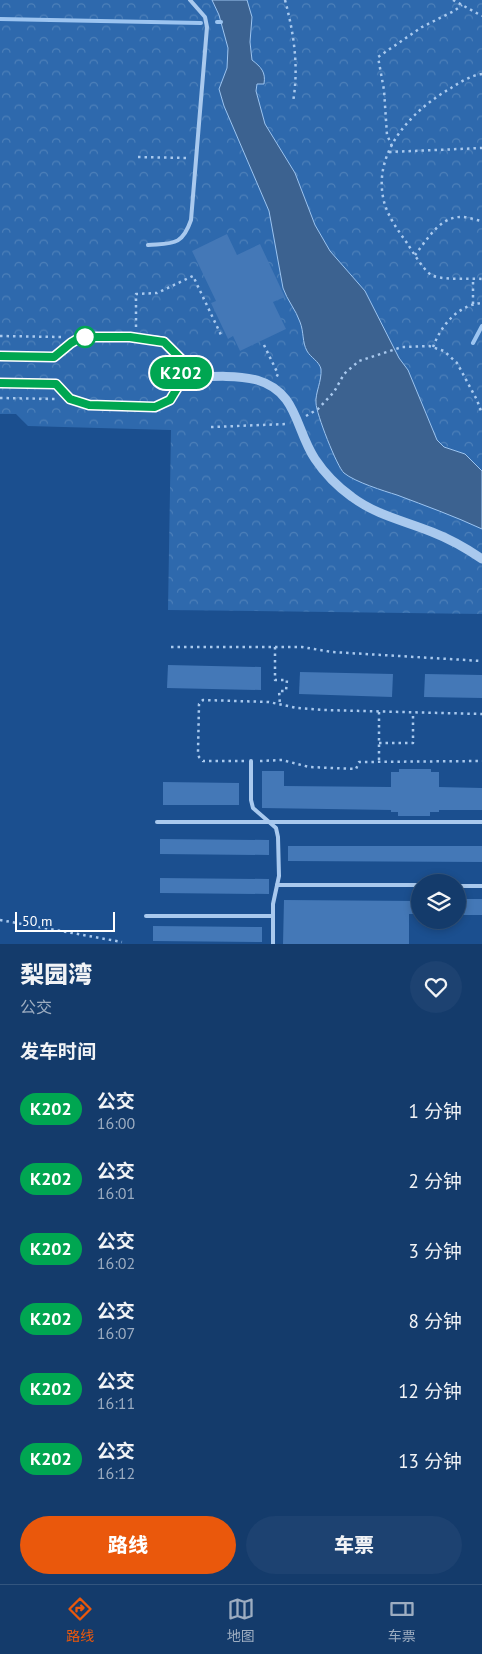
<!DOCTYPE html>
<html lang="zh">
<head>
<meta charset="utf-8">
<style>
  body { margin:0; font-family:"PT Sans","Noto Sans SC",sans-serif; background:#1d4271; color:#f1f3f6; height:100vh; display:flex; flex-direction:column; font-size:19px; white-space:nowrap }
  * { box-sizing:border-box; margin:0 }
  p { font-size:16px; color:#9dadc1 }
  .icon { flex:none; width:28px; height:28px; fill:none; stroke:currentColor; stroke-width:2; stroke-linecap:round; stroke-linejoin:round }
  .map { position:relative; height:944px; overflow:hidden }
  .details { display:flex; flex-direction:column; background:#143b6b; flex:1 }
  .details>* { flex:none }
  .badge { padding:0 10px; border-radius:16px; font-size:18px; line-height:32px }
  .tools { position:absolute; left:411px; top:874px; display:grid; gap:10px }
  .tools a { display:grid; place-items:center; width:55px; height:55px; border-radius:50%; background:#143b6b; box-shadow:0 2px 8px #0003,0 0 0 1px #33557e; font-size:25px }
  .scale { position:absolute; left:15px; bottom:12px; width:100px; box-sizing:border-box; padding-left:5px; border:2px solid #fff; border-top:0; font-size:14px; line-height:18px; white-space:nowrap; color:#fff; -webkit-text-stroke:4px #1b4f8f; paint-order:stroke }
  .map>.badge { position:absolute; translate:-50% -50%; box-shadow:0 0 0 2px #fff }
  h2 { padding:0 20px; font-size:19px; line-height:45px }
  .round { display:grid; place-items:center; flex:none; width:52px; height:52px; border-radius:26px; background:#1d4271 }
  .head { display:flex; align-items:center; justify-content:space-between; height:85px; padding:0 20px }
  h1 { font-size:24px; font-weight:800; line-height:38px }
  .action { display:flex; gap:10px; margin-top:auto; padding:10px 20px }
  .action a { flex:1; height:58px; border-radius:30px; background:#ea580c; color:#fff; font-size:20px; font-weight:800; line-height:58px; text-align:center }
  .action a+a { background:#1d4271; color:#f1f3f6 }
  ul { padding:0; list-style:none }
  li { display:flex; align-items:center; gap:15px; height:70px; padding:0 20px }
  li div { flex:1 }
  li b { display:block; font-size:19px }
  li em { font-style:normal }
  li .badge { min-width:55px; font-weight:700; text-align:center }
  .menu { display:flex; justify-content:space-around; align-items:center; height:70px; border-top:1px solid #33557e; background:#143b6b; font-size:14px; color:#9dadc1 }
  .menu a { display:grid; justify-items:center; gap:2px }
  .menu .selected { color:#ea580c }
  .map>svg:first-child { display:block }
  .park { fill:url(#park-crowns) }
  .water { fill:#3c6290; stroke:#9cc4f0 }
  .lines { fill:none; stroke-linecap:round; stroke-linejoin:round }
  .stream { stroke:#9cc4f0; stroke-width:4 }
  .building { fill:#4478b7 }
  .path { stroke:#a9c9ee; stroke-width:2.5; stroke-dasharray:2.5 4; stroke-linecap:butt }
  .service { stroke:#a9c9ee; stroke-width:4 }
  .tertiary { stroke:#a9c9ee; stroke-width:9 }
  .line-casing { stroke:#fff; stroke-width:11 }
  .line { stroke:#00a651; stroke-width:8 }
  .stop-dot { fill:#fff; stroke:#00a651; stroke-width:2.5 }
</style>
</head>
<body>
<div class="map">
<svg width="482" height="944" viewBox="0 0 482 944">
  <defs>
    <pattern id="park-crowns" width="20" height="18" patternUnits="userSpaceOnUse" patternTransform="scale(1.25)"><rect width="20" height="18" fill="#2e69ad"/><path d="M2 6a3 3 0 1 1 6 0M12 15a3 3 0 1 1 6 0" fill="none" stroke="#4d80b9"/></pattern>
  </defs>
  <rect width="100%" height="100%" fill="#1b4f8f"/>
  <!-- park -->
  <path class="park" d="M 0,0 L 482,0 L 482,614 L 168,610 L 171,430 L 28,426 L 16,414 L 0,414 Z"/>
  <!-- water -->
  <path class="water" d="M 212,0 L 247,0 L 252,17 L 250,42 L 252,60 C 261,67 266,72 264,84 L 257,84 L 256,91 L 265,124 L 295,173 L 315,225 L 330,251 L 365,291 L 399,358 L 408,370 L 437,440 L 444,447 L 465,454 L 482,471 L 482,529 C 454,516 426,506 397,495 C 384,491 355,482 344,473 C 337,467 316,413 316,403 C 315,393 322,381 321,369 C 319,361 311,358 307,351 C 302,342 304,332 300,322 C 296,310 287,300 283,288 L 269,211 L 224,106 L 219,89 L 227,68 L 228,48 L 219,15 Z"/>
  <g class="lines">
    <!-- stream -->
    <g class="stream">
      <path d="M 0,19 L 201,23"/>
      <path d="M 217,22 L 221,22"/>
      <path d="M 473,343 L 482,326"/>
    </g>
  </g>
  <!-- building -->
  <g class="building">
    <path d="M 227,234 L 237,255 L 260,244 L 285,297 L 273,302 L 286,329 L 240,351 L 233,336 L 228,339 L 211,303 L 216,301 L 192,251 Z"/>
    <path d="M 168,665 L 261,667 L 261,690 L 167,688 Z"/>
    <path d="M 300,672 L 393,674 L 392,697 L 299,694 Z"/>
    <path d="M 425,674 L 482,675 L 482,698 L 424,697 Z"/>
    <path d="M 399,769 L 431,769 L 431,772 L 439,772 L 439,787 L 482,788 L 482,810 L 439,810 L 439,812 L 430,812 L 430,816 L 398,816 L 398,812 L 391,812 L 391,810 L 262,808 L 262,771 L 284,771 L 284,786 L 391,787 L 391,772 L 399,772 Z"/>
    <path d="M 163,782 L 239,783 L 239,805 L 163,805 Z"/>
    <path d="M 160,839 L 269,840 L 269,855 L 160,854 Z"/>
    <path d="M 288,846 L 482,846 L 482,862 L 288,861 Z"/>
    <path d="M 160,878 L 269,879 L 269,894 L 160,893 Z"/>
    <rect x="458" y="899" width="24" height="16"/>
    <path d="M 284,900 L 420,901 L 420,914 L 409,914 L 409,944 L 283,944 Z"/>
    <path d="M 153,926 L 262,927 L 262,942 L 153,941 Z"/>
  </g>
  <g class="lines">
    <!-- path -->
    <g class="path">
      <path d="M 285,0 C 294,34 299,67 293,102"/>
      <path d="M 453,0 L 482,16"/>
      <path d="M 482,74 C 472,75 460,82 451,88 C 414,109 374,149 383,197 C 386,214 397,229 407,243 C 413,252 422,268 430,274 C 439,281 469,278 482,279"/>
      <path d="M 392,146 L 387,135 L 384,90 L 378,57 L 422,27 L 454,11 L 462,5"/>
      <path d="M 389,152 L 482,148"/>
      <path d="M 138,157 L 189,158"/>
      <path d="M 415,255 C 426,241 439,218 459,217 C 466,216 475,220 482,221"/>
      <path d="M 473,304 L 473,278"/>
      <path d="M 136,327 L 136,294 L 157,293 L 193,276 L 222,337"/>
      <path d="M 0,336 L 62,337"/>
      <path d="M 264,345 L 278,374 L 276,378"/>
      <path d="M 433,347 C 441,326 457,305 482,303"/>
      <path d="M 0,398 L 56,399"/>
      <path d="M 306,416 L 318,409 L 334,392 L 344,374 L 359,361 L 402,347 L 429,346 L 444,351 L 457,363 L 477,400 L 482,414"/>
      <path d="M 211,427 L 287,424"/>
      <path d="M 171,647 L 302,647 L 332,652 L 482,661"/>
      <path d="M 275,647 L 275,680 L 287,680 L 286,691 L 279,691 L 280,705"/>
      <path d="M 379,712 L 379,762"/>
      <path d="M 379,743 L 413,743 L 413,713"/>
      <path d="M 244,761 L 203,761 L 199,757 L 198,752 L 199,704 L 203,700 L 269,702 L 297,708 L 323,710 L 482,714"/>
      <path d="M 260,761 L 282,760 L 309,767 L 356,769 L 359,762 L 482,761"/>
      <path d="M 0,920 L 122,942"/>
    </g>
    <!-- service -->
    <g class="service">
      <path d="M 148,245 C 173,243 182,246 191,220 L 207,27 L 205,17 L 190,0"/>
      <path d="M 251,761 L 251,800 L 253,808 L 276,828 L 278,837 L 279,876 L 273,904 L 273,944"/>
      <path d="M 157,822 L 482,822"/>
      <path d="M 277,885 L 420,885"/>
      <path d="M 458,886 L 482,886"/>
      <path d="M 146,916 L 273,916"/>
    </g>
    <!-- tertiary -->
    <g class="tertiary">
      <path d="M 0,356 L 54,357 L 71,343 L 81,337 L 130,337 L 164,341 L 181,359 L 181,382 L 170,400 L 155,407 L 89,405 L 70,399 L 56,384 L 0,383"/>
      <path d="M 181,378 C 206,377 233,374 257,380 C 298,392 295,429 315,459 C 325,474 338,487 352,497 C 376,515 405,521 432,532 C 450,539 466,548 482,559"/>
    </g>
  </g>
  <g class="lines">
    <defs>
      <path id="line" d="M 0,356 L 54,357 L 71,343 L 81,337 L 130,337 L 164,342 L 181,359 L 181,382 L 170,400 L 155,407 L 89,405 L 70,399 L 56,384 L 0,383"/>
    </defs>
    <!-- line casing -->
    <use href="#line" class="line-casing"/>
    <!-- line -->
    <use href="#line" class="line"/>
  </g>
  <!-- markers -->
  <circle class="stop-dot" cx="85" cy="337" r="10"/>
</svg>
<div class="tools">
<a><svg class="icon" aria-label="layers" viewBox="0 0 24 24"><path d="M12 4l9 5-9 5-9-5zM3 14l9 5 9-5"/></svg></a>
</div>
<div class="scale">50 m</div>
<b class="badge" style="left:181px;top:373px;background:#00a651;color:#fff">K202</b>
</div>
<section class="details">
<div class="head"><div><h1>梨园湾</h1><p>公交</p></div><a class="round"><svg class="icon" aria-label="heart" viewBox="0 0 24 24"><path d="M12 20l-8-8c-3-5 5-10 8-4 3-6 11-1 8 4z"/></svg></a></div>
<h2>发车时间</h2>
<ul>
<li><span class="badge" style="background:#00a651;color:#fff">K202</span><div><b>公交</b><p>16:00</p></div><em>1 分钟</em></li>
<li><span class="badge" style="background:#00a651;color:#fff">K202</span><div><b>公交</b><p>16:01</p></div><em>2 分钟</em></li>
<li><span class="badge" style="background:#00a651;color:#fff">K202</span><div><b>公交</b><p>16:02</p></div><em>3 分钟</em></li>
<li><span class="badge" style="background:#00a651;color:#fff">K202</span><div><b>公交</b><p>16:07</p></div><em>8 分钟</em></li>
<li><span class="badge" style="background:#00a651;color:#fff">K202</span><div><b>公交</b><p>16:11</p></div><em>12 分钟</em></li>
<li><span class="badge" style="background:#00a651;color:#fff">K202</span><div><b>公交</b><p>16:12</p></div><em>13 分钟</em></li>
</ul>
<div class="action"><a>路线</a><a>车票</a></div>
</section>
<nav class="menu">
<a class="selected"><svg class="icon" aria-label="directions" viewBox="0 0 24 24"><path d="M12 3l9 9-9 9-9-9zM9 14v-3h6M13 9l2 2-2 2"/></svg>路线</a>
<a><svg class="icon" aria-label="map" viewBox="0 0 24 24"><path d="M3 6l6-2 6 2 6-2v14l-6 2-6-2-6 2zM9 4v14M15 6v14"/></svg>地图</a>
<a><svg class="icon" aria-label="tickets" viewBox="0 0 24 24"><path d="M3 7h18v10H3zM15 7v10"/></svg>车票</a>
</nav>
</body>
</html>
